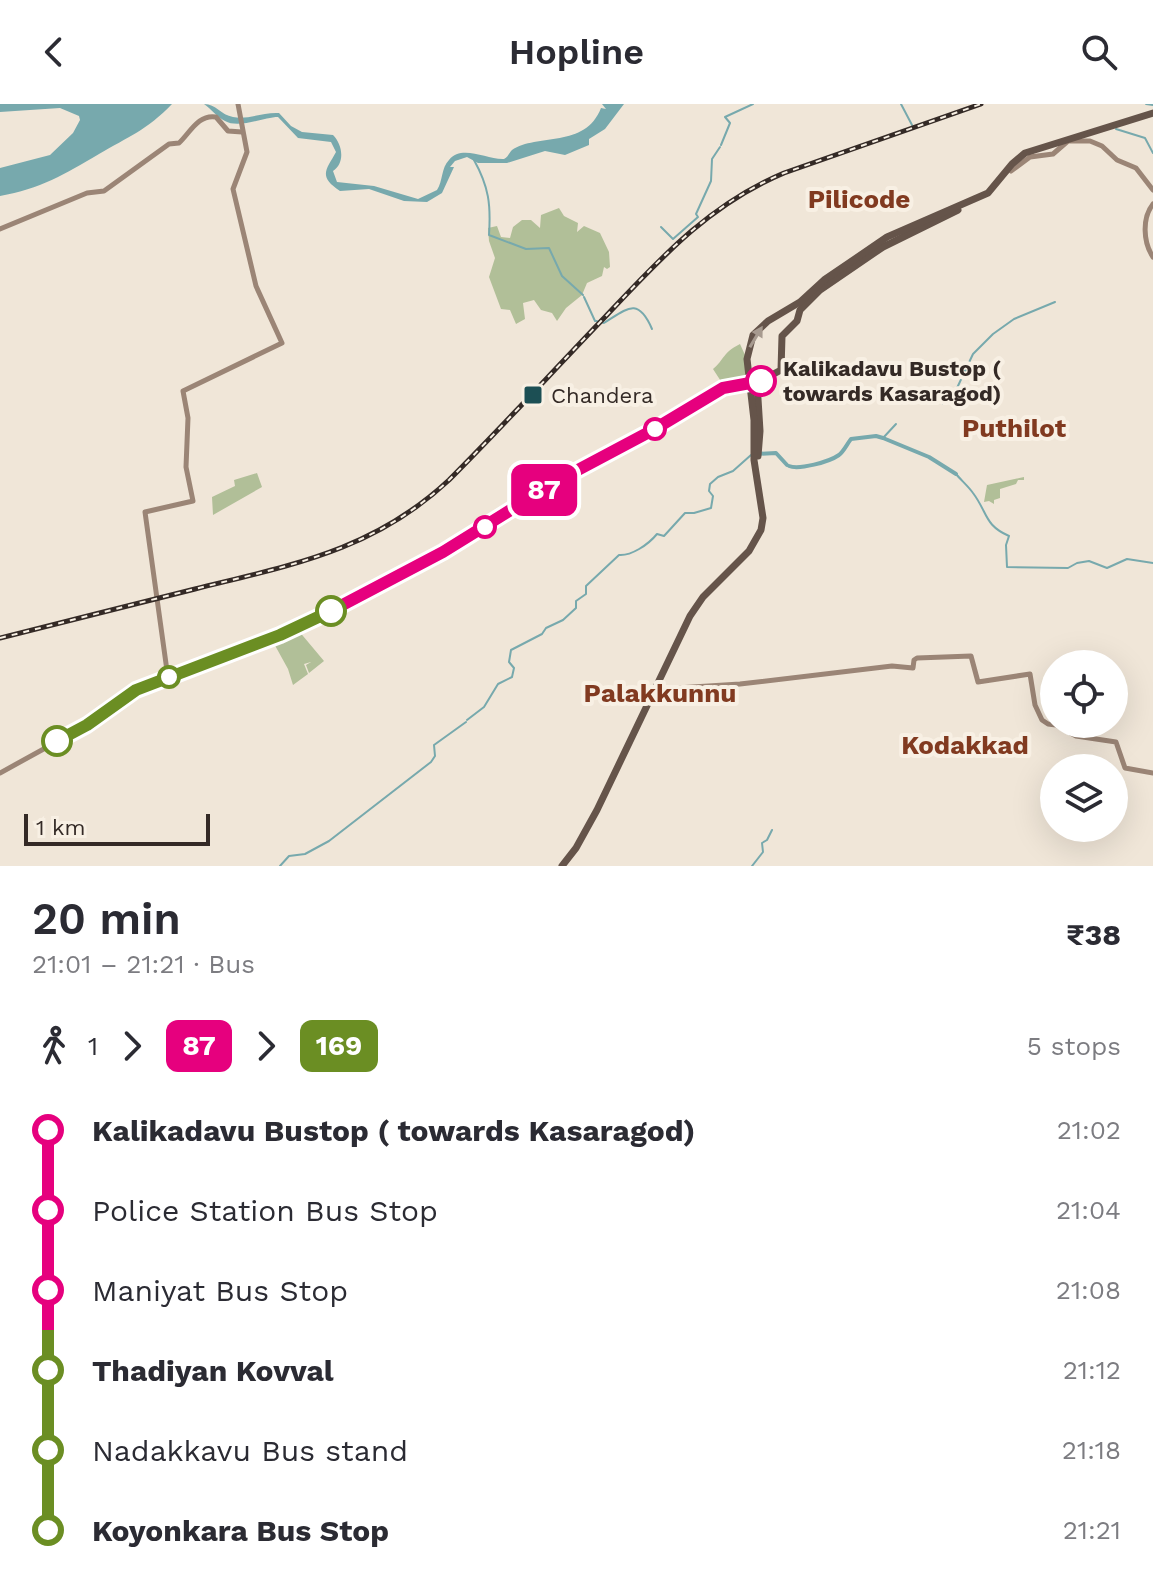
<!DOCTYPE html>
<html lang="en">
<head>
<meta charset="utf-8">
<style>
  body { margin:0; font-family:"Work Sans",sans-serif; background:#f2f2f3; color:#2b2b33; height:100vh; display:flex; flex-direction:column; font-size:30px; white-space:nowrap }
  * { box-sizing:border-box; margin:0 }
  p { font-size:26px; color:#7c7c81 }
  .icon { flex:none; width:44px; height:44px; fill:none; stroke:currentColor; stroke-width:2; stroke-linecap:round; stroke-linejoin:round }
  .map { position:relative; height:762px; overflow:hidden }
  .details { display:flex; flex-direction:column; background:#fff; flex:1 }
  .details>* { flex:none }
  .badge { padding:0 16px; border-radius:12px; font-size:28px; line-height:52px }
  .fabs { position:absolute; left:1040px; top:546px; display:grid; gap:16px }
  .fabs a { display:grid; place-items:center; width:88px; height:88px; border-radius:50%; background:#fff; box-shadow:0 8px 32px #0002; font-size:40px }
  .scale { position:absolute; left:24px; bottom:20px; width:186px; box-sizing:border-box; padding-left:8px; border:4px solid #342a26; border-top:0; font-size:22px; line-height:28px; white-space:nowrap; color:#342a26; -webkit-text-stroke:6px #f8f0e4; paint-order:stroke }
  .map>.badge { position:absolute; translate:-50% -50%; box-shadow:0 0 0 4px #fff }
  .legs { display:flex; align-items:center; gap:12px; height:88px; padding:0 32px; font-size:26px }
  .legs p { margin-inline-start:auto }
  .summary { display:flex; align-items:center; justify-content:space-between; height:136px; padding:0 32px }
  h1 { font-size:44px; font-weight:600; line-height:60px }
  ul { padding:0 32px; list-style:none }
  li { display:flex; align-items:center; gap:28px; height:80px; font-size:30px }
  li i { display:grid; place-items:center; width:12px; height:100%; margin:0 10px; background:currentColor }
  li i::after { content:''; width:20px; height:20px; margin:-10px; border:6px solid; border-radius:50%; background:#fff }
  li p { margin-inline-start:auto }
  li:first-child i { background:linear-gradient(#0000 50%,currentColor 0) }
  li:last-child i { background:linear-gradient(currentColor 50%,#0000 0) }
  header { display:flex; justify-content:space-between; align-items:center; height:104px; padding:0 32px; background:#fff; font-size:36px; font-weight:600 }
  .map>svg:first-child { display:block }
  .green { fill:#b1bf98 }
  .water { fill:#77a9ad }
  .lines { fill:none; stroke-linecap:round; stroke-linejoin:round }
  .stream { stroke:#77a9ad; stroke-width:2 }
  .canal { stroke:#77a9ad; stroke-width:4 }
  .secondary { stroke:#9b8576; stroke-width:5 }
  .trunk { stroke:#65544a; stroke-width:7 }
  .rail-casing { stroke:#342a26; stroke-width:5 }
  .rail { stroke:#f8f0e4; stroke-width:2; stroke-dasharray:6; stroke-linecap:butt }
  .oneway { fill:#a79a8f }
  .line-1-casing { stroke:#fff; stroke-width:18 }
  .line-2-casing { stroke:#fff; stroke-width:18 }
  .line-1 { stroke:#e6007e; stroke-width:12 }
  .line-2 { stroke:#6b8e23; stroke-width:12 }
  .stop-1-dot { fill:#fff; stroke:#e6007e; stroke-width:4 }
  .poi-dot { fill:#1c4f54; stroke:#f8f0e4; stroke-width:3 }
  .stop-2-dot { fill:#fff; stroke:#6b8e23; stroke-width:4 }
  .labels { text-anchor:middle; stroke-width:8; stroke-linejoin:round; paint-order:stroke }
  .stop-label { font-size:22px; font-weight:bold; fill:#342a26; stroke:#f8f0e4; text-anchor:start }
  .poi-label { font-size:22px; fill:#342a26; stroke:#f8f0e4; text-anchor:start }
  .quarter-label { font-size:26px; font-weight:bold; fill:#813a20; stroke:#f8f0e4 }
</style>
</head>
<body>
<header><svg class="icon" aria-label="back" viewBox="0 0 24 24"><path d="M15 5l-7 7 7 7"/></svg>Hopline<svg class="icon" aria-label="search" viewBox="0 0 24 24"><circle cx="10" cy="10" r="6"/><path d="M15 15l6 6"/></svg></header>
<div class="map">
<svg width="1153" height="762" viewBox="0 0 1153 762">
  <rect width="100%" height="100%" fill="#f0e6d8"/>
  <!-- green -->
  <g class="green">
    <path d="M 559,104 L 564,112 L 578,119 L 577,128 L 584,122 L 600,129 L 609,148 L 610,163 L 607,165 L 604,163 L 602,172 L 587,179 L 582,191 L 566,204 L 557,217 L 552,209 L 541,206 L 534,196 L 523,199 L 525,215 L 516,220 L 510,206 L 501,205 L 489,173 L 495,154 L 489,137 L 488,124 L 497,122 L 501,133 L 510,134 L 513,123 L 522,116 L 531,116 L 540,124 L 541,111 Z"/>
    <path d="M 740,240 L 745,251 L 747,274 L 740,279 L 724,282 L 713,265 C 725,255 722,249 740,240 Z"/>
    <path d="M 257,369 L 262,383 L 213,411 L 212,393 L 235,382 L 234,376 Z"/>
    <path d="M 1024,373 L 1024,376 L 1018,376 L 1016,380 L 1000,385 L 1000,394 L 994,396 L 994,400 L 989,397 L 984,398 L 987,381 Z"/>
    <path d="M 298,526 L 324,557 L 309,569 L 306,561 L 311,558 L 304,560 L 308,570 L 293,581 L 288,565 L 272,536 Z"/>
  </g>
  <!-- water -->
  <g class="water">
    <path d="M 0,0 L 172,0 C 147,26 128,33 99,50 C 65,70 40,85 0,92 L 0,64 L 50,51 L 73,29 L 80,16 L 79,12 L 60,4 L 0,8 Z"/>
    <path d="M 204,0 C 216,0 221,11 233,13 C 248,16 263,8 279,9 L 291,22 L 302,28 L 333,31 C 343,41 345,59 333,67 L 337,78 L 374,82 L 418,95 L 437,86 C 443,77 441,64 449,56 C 462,40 487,56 504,55 C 508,53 509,49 512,46 C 537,29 585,45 601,4 L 606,5 L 602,0 L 624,0 L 605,25 L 589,35 L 589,41 L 565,51 L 545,47 L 507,59 L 478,59 L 467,53 L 455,57 L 450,63 L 454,63 L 442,89 L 427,98 L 404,97 L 369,85 L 340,87 C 317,72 327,65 336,48 L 331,38 L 298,34 L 278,13 C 264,13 239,25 225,17 C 218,14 211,5 204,0 Z"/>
  </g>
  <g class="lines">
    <!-- stream -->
    <g class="stream">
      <path d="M 901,0 L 912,21"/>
      <path d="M 1146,0 L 1153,1"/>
      <path d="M 1116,25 L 1145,34 L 1153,49"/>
      <path d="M 721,41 L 730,19 L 725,13 L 753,0"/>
      <path d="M 474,56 C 489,83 491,101 489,131 L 526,145 L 549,144 L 562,172 L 583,191"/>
      <path d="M 661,123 L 673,135 L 698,113 L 696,110 L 711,77 L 712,55 L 720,43"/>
      <path d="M 584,193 L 595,217 L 597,217"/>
      <path d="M 601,218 L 604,219 C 628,204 638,193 652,225"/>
      <path d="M 943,300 L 957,284 L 973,250 L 993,230 L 1014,215 L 1055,198"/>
      <path d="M 883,334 L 896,320"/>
      <path d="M 956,370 C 961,376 969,383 973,389 C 988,409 984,421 1009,432 L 1006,441 L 1007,463 L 1068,464 L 1077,459 L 1089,457 L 1107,464 L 1127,455 L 1153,459"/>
      <path d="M 467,616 L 484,603 L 498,580 L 512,573 L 514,564 L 509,558 L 511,546 L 542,530 L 546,524 L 563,516 L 576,504 L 576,497 L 586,490 L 586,482 L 619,451 C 631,452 648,441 657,430 L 664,432 L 685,409 L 694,409 L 711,404 L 713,392 L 709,387 L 710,380 L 718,373 L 733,367 L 751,351"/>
      <path d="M 280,762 L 289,752 L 305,750 L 329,737 L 431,658 L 435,652 L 434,641 L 466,618"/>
      <path d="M 752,762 L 763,748 L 762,739 L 767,736 L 772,726"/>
    </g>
    <!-- canal -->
    <g class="canal">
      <path d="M 756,350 L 776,349 L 787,361"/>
      <path d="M 789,362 C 799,366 829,358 839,351 C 844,347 847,340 851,335 L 876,332 L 883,334 L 929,353 L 956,370"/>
    </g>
    <!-- secondary -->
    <g class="secondary">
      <path d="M 1011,67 L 1030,53 L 1053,50 L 1068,37 L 1090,37 L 1102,42 L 1117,56 L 1136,64 L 1153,86"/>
      <path d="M 1153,100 C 1142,114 1143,138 1153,153"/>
      <path d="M 0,125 L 87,89 L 104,87 L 169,40 L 179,39 C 190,29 198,10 216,13 L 228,27 L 242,28"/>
      <path d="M 168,574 L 145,408 L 193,397 L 186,363 L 188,314 L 183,287 L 282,239 L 256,182 L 233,85 L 247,48 L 238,0"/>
      <path d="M 661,585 L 740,580 L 892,562 L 913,564 L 914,556 L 917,554 L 971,552 L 978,578 L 1030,570 L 1035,601 L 1042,616 L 1048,620 L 1056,621 L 1076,632 L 1116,638 L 1125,664 L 1153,669"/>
      <path d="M 0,669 L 80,625 L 133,588 L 280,531 L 334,506 L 443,448 L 560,376 L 653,326 L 723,284 L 752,280"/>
    </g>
    <!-- trunk -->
    <g class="trunk">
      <path d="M 758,352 L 760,327 L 757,279 L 781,266 L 782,232 L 797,217 L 800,206 L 820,186 L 883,143 L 958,106"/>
      <path d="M 562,762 L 576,744 L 597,706 L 690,512 L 703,493 L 749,447 L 761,426 L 763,414 L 754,356 L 754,316 L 747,255 L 753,231 L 768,217 L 800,198 L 824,176 L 887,133 L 988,89 L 1012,60 L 1025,49 L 1153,9"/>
    </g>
    <defs>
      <path id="rail" d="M 0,534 C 65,518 130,501 195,485 C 291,461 373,447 449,376 C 502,323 553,267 605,213 C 660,155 708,101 784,69 L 981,0"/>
    </defs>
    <!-- rail casing -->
    <use href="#rail" class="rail-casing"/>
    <!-- rail -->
    <use href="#rail" class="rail"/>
  </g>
  <!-- one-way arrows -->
  <defs><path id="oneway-solid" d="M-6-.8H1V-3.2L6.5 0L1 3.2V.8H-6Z" transform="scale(2)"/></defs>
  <use class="oneway" href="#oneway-solid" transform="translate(756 233) rotate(-59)"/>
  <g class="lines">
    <defs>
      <path id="line-1" d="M 331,507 L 443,448 L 559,376 L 653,326 L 723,284 L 761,277"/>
      <path id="line-2" d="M 57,637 L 87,621 L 136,586 L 280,531 L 331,507"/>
    </defs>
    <!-- line-1 casing -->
    <use href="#line-1" class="line-1-casing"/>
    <!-- line-2 casing -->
    <use href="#line-2" class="line-2-casing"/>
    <!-- line-1 -->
    <use href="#line-1" class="line-1"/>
    <!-- line-2 -->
    <use href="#line-2" class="line-2"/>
  </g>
  <!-- markers -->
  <g class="stop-1-dot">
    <circle cx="761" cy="277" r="14"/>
    <circle cx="655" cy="325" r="10"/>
    <circle cx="485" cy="423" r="10"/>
  </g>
  <rect class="poi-dot" x="523" y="281" width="20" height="20" rx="4"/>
  <g class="stop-2-dot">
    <circle cx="331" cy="507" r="14"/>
    <circle cx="169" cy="573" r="10"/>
    <circle cx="57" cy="637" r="14"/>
  </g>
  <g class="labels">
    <!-- stop labels -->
    <g class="stop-label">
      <text x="783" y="272">Kalikadavu Bustop (<tspan x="783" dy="25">towards Kasaragod)</tspan></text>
    </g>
    <!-- poi labels -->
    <g class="poi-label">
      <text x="551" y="299">Chandera</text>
    </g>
    <!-- quarter labels -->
    <g class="quarter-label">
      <text x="859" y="104">Pilicode</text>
      <text x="1014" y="333">Puthilot</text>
      <text x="660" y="598">Palakkunnu</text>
      <text x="965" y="650">Kodakkad</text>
    </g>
  </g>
</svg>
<div class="fabs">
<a><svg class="icon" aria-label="locate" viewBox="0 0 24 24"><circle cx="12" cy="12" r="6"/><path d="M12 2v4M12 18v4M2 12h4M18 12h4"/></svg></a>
<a><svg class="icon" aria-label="layers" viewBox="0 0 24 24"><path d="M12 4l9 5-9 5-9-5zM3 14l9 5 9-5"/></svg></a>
</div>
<div class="scale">1 km</div>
<b class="badge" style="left:544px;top:386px;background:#e6007e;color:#fff">87</b>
</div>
<section class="details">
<div class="summary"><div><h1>20 min</h1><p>21:01 – 21:21 · Bus</p></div><b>₹38</b></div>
<div class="legs"><svg class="icon" aria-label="walk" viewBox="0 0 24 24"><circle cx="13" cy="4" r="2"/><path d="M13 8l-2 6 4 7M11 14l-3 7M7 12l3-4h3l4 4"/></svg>1<svg class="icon" aria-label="forward" viewBox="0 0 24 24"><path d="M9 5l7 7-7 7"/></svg><b class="badge" style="background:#e6007e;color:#fff">87</b><svg class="icon" aria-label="forward" viewBox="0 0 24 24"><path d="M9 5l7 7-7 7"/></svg><b class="badge" style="background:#6b8e23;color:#fff">169</b><p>5 stops</p></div>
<ul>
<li><i style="color:#e6007e"></i><b>Kalikadavu Bustop ( towards Kasaragod)</b><p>21:02</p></li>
<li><i style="color:#e6007e"></i><span>Police Station Bus Stop</span><p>21:04</p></li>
<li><i style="color:#e6007e"></i><span>Maniyat Bus Stop</span><p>21:08</p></li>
<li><i style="color:#6b8e23"></i><b>Thadiyan Kovval</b><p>21:12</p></li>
<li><i style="color:#6b8e23"></i><span>Nadakkavu Bus stand</span><p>21:18</p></li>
<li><i style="color:#6b8e23"></i><b>Koyonkara Bus Stop</b><p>21:21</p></li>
</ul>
</section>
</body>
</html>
